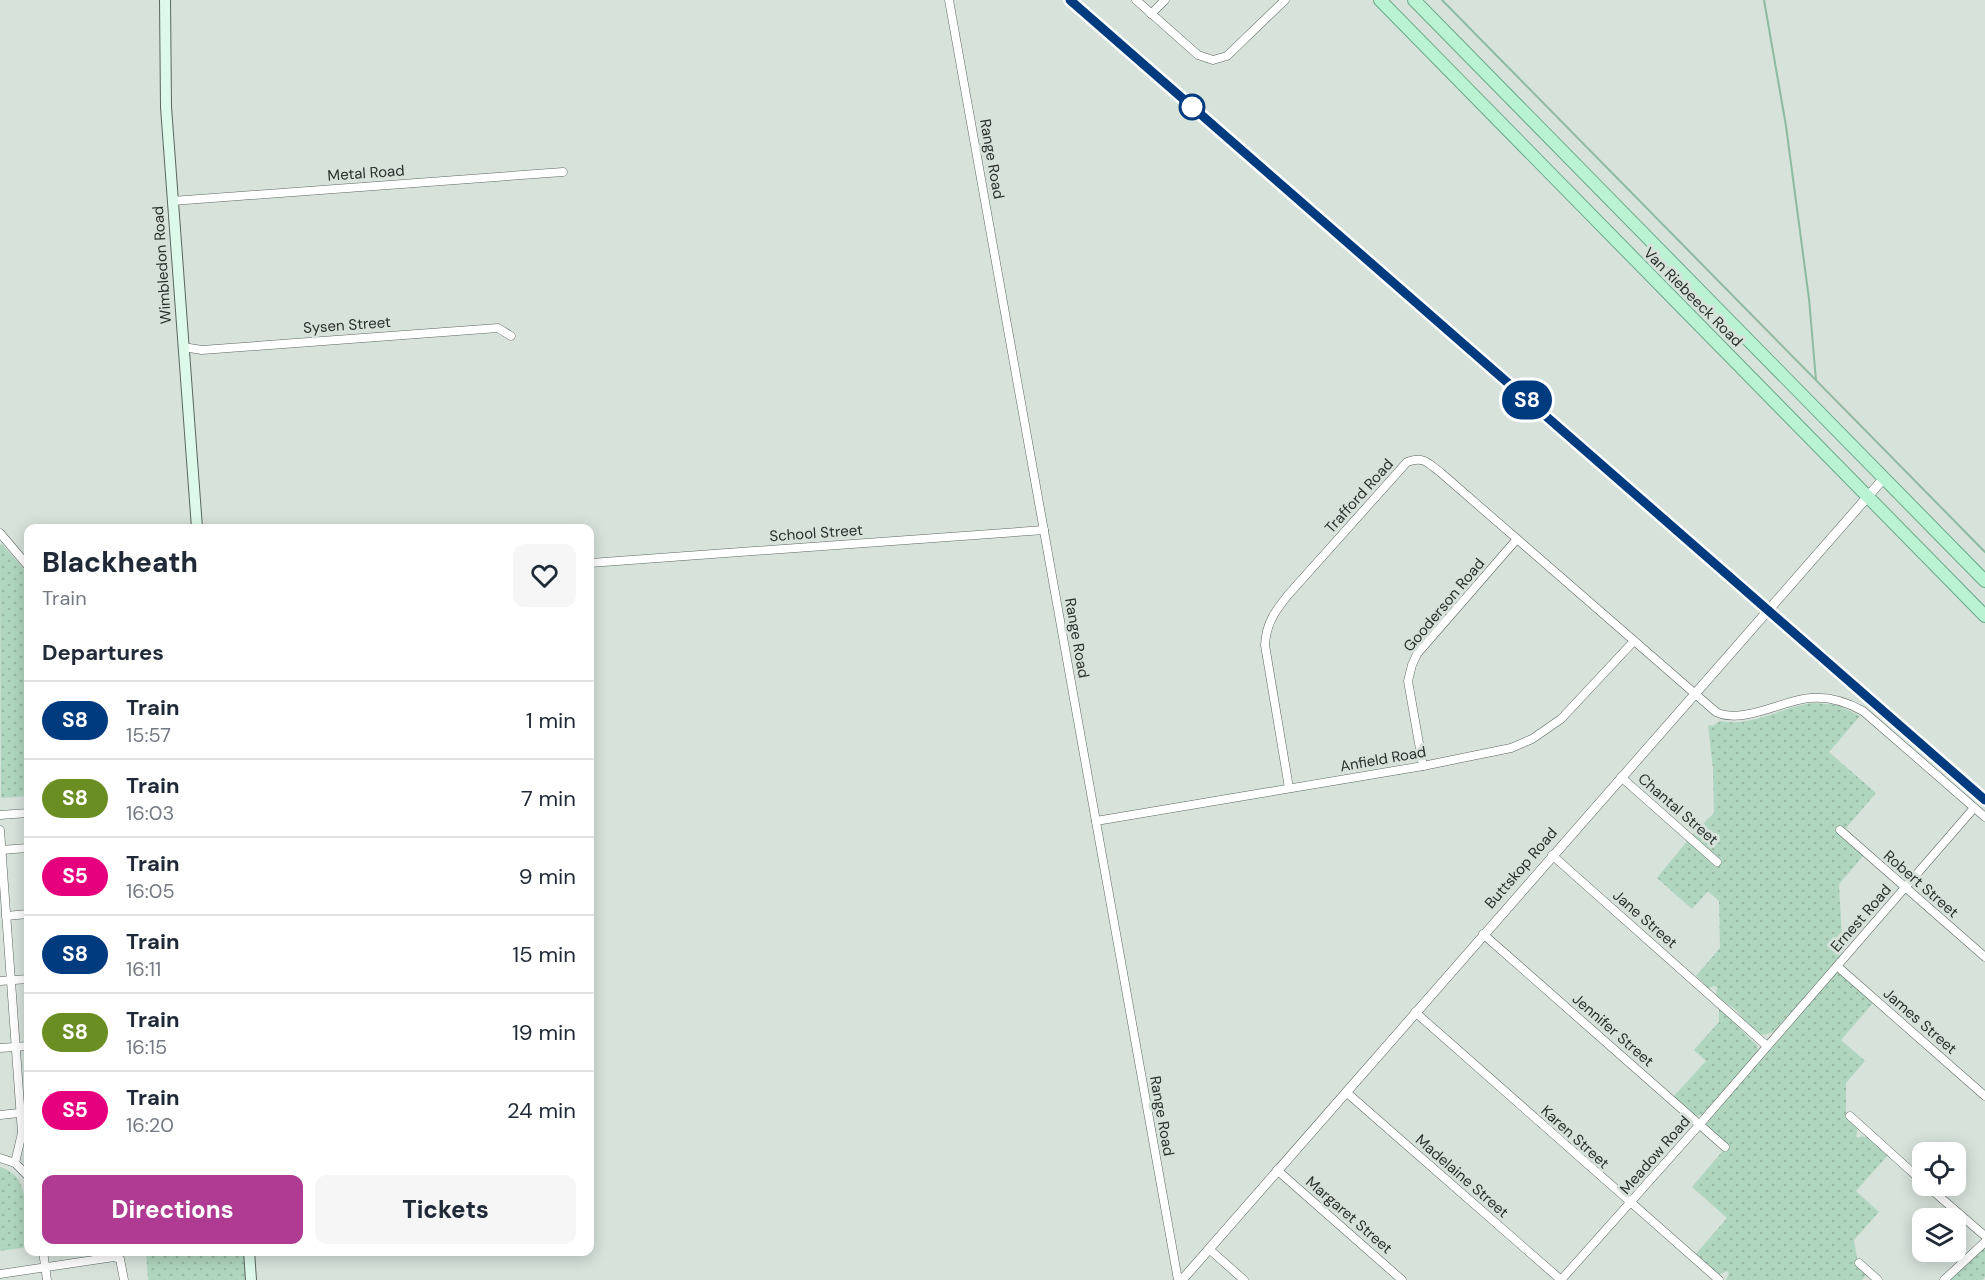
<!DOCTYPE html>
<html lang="en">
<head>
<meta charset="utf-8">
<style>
  body { margin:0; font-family:"DM Sans",sans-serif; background:#f6f6f7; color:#1f2937; height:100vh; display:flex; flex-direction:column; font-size:22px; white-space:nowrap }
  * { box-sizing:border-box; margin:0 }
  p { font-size:20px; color:#747a83 }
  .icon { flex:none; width:33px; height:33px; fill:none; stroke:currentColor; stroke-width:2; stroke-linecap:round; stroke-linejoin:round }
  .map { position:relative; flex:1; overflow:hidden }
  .sheet { position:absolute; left:24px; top:524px; width:570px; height:732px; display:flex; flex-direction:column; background:#fff; border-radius:12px; box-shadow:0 3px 15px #0003 }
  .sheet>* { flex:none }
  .badge { padding:0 12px; border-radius:20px; font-size:21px; line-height:39px }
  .fabs { position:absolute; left:1912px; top:1142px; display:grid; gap:12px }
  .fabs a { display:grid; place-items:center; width:54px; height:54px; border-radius:12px; background:#fff; box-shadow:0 3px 15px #0003; font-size:30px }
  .map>.badge { position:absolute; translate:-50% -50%; box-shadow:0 0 0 3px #fff }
  h2 { padding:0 18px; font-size:22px; line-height:54px }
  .round { display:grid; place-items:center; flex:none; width:63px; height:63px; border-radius:12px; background:#f6f6f7 }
  .overview { display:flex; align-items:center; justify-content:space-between; height:102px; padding:0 18px }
  h1 { font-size:28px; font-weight:800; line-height:45px }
  .cta { display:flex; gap:12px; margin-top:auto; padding:12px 18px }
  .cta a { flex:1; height:69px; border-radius:12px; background:#af3b93; color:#fff; font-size:24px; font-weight:800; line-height:69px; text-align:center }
  .cta a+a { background:#f6f6f7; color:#1f2937 }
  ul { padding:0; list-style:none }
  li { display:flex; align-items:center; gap:18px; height:78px; padding:0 18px; border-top:2px solid #e0e1e3 }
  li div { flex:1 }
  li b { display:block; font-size:22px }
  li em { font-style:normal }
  li .badge { min-width:66px; font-weight:700; text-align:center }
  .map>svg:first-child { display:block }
  .green { fill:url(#green-dots) }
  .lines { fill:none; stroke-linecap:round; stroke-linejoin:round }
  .stream { stroke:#8cbba0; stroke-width:2 }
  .minor-casing { stroke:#5c6660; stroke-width:9 }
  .tertiary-casing { stroke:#5c6660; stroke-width:10 }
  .secondary-casing { stroke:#5c6660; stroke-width:12 }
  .primary-casing { stroke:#69aa87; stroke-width:14 }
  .minor { stroke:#fff; stroke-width:8 }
  .tertiary { stroke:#fff; stroke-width:9 }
  .secondary { stroke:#dcf9e9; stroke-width:10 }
  .primary { stroke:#b9f3d4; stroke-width:12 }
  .rail-casing { stroke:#545b57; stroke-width:4.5 }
  .rail { stroke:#d7e2db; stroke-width:2; stroke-dasharray:7; stroke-linecap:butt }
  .line-casing { stroke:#fff; stroke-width:14 }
  .line { stroke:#003b80; stroke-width:9 }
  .stop-dot { fill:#fff; stroke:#003b80; stroke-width:3 }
  .labels { text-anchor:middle; stroke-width:6; stroke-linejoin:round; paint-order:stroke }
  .street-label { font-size:15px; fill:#2b302d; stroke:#d7e2db }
</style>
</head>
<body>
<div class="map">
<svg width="1985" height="1280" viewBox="0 0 1985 1280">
  <defs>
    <pattern id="green-dots" width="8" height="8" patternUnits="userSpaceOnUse" patternTransform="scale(1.5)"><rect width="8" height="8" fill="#b0d6bf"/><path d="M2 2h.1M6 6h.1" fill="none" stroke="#98b8a4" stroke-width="1.8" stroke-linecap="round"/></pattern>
  </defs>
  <rect width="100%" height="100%" fill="#d7e2db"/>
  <!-- green -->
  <g class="green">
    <path d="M 2,544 L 28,574 L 28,796 L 1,798 L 0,545 Z"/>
    <path d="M 1815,703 L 1837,705 L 1860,716 L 1829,752 L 1876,793 L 1841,834 L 1864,855 L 1839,884 L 1843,956 L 1773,1032 C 1752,1041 1747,1021 1736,1010 C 1730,1005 1722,1001 1716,996 L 1717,987 L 1714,986 L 1709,988 L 1703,986 L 1703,982 L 1696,976 L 1720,948 L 1719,901 L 1708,891 L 1692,909 L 1657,878 L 1692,835 L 1714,813 L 1713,769 L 1708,725 L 1713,726 L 1720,721 C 1753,728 1782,706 1815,703 Z"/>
    <path d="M 1834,973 L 1839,973 L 1874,1002 L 1841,1040 L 1865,1061 L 1846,1083 L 1846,1117 L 1858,1128 L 1856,1137 L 1858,1138 C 1870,1132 1880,1146 1889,1154 L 1856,1191 L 1879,1212 L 1854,1240 L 1857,1258 L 1870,1271 L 1862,1280 L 1726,1280 L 1729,1273 L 1727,1271 L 1718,1275 L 1695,1255 L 1727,1218 L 1692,1187 L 1726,1147 L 1705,1126 L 1706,1122 Z"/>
    <path d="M 1719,1005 C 1733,1018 1742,1033 1757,1045 L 1758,1051 L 1704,1114 L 1696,1116 L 1673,1097 L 1706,1061 L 1694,1050 L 1719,1022 Z"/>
    <path d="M 0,1167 C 15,1172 22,1181 24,1196 L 28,1195 L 28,1247 L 0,1251 Z"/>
    <path d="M 1985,1247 L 1985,1277 L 1982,1280 L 1949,1280 Z"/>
    <path d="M 146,1251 L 245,1251 L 246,1280 L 148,1280 Z"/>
  </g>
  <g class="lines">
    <!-- stream -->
    <g class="stream">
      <path d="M 1442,0 L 1985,552"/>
      <path d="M 1764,0 L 1786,126 L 1809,299 L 1816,380"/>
    </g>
    <defs>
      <g id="minor">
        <path d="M 949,0 L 1178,1280"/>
        <path d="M 1136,0 L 1198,55 L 1213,60 L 1227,56 L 1285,0"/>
        <path d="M 1151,14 L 1165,0"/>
        <path d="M 172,201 L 563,172"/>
        <path d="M 183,347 L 202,350 L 498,328 L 511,336"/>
        <path d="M 0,533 L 28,566"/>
        <path d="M 590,563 L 1044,530"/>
        <path d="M 1423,766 L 1408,681 L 1412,665 L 1417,654 L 1517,539"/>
        <path d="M 1621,777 L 1717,862"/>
        <path d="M 1289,788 L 1265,645 C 1266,624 1275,611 1288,595 L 1407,462 C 1424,456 1428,463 1440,472 L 1716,712 C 1742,725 1783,700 1810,698 C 1830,696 1847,702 1863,711 L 1985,817"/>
        <path d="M 0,815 L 28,813"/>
        <path d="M 1096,821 L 1423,766 L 1511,748 L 1532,739 L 1561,719 L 1634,641"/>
        <path d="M 0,830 L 22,1133 L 15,1163"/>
        <path d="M 1840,830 L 1985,957"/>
        <path d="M 1,850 L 28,848"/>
        <path d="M 1552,855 L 1767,1046"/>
        <path d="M 6,916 L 28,914"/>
        <path d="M 1483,934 L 1725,1147"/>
        <path d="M 1837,966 L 1985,1096"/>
        <path d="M 0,981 L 28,979"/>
        <path d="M 1415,1012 L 1719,1280"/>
        <path d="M 0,1048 L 28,1046"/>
        <path d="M 1346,1092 L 1561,1280"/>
        <path d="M 0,1115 L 28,1112"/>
        <path d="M 1850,1116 L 1923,1182"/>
        <path d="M 0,1158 L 15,1163 L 28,1176"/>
        <path d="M 1277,1170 L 1402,1280"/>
        <path d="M 1926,1185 L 1985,1236"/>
        <path d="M 1209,1249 L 1244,1280"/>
        <path d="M 43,1251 L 47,1280"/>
        <path d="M 1859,1263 L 1878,1280"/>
        <path d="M 0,1274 L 114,1257 L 120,1259 L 124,1280"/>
        <path d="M 1561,1280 L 1700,1124 L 1974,808"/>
        <path d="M 1944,1280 L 1985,1242"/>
      </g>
      <path id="tertiary" d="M 1182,1280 L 1884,478"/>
      <g id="secondary">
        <path d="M 165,0 L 166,107 L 197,528"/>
        <path d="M 249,1251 L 251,1280"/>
      </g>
      <g id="primary">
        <path d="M 1380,0 L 1985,616"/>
        <path d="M 1414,0 L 1985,581"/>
      </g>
    </defs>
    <!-- minor casing -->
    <use href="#minor" class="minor-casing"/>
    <!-- tertiary casing -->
    <use href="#tertiary" class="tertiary-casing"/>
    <!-- secondary casing -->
    <use href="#secondary" class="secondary-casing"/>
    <!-- primary casing -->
    <use href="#primary" class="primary-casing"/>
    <!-- minor -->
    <use href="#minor" class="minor"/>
    <!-- tertiary -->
    <use href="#tertiary" class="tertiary"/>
    <!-- secondary -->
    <use href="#secondary" class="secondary"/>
    <!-- primary -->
    <use href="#primary" class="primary"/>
    <defs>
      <path id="rail" d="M 1070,0 L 1985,800"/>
    </defs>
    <!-- rail casing -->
    <use href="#rail" class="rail-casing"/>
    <!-- rail -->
    <use href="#rail" class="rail"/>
  </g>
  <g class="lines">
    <defs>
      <path id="line" d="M 1070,0 L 1985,800"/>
    </defs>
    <!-- line casing -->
    <use href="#line" class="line-casing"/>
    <!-- line -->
    <use href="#line" class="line"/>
  </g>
  <!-- markers -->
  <circle class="stop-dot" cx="1192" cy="107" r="12"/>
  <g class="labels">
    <!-- street labels -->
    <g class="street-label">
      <text transform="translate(992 159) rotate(80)" y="5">Range Road</text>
      <text transform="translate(366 173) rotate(-4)" y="5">Metal Road</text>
      <text transform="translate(162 265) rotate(-94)" y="5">Wimbledon Road</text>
      <text transform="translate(1693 297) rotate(45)" y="5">Van Riebeeck Road</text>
      <text transform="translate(347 325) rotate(-4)" y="5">Sysen Street</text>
      <text transform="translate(1359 496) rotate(-48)" y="5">Trafford Road</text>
      <text transform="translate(816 533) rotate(-4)" y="5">School Street</text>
      <text transform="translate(1444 605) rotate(-50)" y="5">Gooderson Road</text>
      <text transform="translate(1077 638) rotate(80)" y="5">Range Road</text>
      <text transform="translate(1383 759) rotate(-10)" y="5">Anfield Road</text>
      <text transform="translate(1678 809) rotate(41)" y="5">Chantal Street</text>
      <text transform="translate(1521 868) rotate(-49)" y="5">Buttskop Road</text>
      <text transform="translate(1921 884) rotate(41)" y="5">Robert Street</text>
      <text transform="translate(1861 918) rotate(-49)" y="5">Ernest Road</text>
      <text transform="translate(1645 919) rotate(41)" y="5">Jane Street</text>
      <text transform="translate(1920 1021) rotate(41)" y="5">James Street</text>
      <text transform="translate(1613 1030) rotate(41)" y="5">Jennifer Street</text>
      <text transform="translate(1162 1116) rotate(80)" y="5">Range Road</text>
      <text transform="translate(1575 1137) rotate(42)" y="5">Karen Street</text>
      <text transform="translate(1655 1155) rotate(-49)" y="5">Meadow Road</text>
      <text transform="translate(1462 1176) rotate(41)" y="5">Madelaine Street</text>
      <text transform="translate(1349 1215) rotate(41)" y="5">Margaret Street</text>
    </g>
  </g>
</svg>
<div class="fabs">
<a><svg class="icon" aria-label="locate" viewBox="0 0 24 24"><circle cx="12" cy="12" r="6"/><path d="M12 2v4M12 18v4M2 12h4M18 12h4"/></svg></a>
<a><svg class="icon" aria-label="layers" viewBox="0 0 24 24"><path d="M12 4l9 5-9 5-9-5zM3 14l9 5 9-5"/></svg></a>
</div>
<b class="badge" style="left:1527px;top:400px;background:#003b80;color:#fff">S8</b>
<section class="sheet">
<div class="overview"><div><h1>Blackheath</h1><p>Train</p></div><a class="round"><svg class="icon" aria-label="heart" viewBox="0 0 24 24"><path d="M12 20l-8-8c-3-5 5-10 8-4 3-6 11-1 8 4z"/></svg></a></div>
<h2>Departures</h2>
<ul>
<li><span class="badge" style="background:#003b80;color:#fff">S8</span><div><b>Train</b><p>15:57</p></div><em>1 min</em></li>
<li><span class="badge" style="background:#6b8e23;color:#fff">S8</span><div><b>Train</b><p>16:03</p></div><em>7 min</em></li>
<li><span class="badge" style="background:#e6007e;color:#fff">S5</span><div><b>Train</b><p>16:05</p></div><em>9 min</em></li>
<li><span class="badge" style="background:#003b80;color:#fff">S8</span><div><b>Train</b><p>16:11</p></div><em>15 min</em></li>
<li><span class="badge" style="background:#6b8e23;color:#fff">S8</span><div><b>Train</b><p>16:15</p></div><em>19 min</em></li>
<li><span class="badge" style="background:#e6007e;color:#fff">S5</span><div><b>Train</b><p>16:20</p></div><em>24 min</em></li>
</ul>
<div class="cta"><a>Directions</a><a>Tickets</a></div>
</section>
</div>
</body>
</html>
